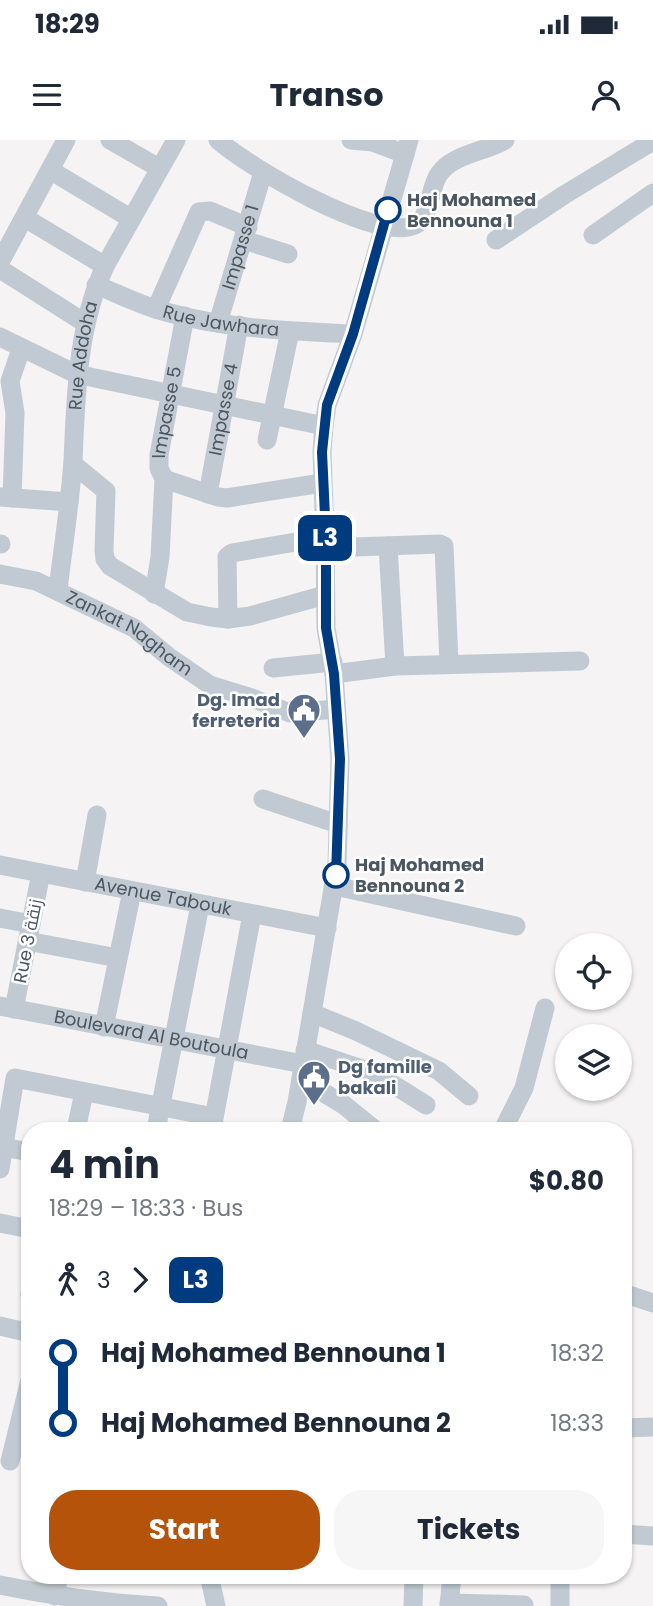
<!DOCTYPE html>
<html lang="en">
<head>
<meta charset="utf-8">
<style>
  body { margin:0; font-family:Poppins,Cairo,sans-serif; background:#f6f6f7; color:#1f2937; height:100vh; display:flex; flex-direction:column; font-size:26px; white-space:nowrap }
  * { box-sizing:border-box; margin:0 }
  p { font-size:23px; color:#747a83 }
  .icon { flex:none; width:38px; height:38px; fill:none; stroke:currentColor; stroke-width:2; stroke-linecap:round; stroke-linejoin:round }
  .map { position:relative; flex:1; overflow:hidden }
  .sheet { position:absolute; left:21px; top:982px; width:611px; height:462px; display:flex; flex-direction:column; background:#fff; border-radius:28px; box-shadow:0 2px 5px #0004 }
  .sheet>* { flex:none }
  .badge { padding:0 14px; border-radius:10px; font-size:24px; line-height:46px }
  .controls { position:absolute; left:555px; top:793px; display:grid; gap:14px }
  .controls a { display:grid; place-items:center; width:77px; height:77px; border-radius:50%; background:#fff; box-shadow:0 2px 5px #0004; font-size:35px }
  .map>.badge { position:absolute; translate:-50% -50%; box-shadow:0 0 0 4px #fff }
  .legs { display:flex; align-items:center; gap:10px; height:77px; padding:0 28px; font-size:23px }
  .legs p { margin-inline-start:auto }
  .overview { display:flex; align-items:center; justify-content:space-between; height:119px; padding:0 28px }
  h1 { font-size:38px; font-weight:700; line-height:52px }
  .button { display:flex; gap:14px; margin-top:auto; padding:14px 28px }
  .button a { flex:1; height:80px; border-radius:28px; background:#b45309; color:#fff; font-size:28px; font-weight:700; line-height:80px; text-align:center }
  .button a+a { background:#f6f6f7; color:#1f2937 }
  ul { padding:0 28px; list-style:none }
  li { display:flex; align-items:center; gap:24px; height:70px; font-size:26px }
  li i { display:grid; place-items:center; width:10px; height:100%; margin:0 9px; background:currentColor }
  li i::after { content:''; width:18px; height:18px; margin:-9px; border:5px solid; border-radius:50%; background:#fff }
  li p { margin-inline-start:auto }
  li:first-child i { background:linear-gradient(#0000 50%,currentColor 0) }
  li:last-child i { background:linear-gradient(currentColor 50%,#0000 0) }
  .status { display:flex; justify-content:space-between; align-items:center; height:49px; padding:0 35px; background:#fff; direction:ltr }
  .status svg { height:19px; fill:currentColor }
  header { display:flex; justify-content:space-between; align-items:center; height:91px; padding:0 28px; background:#fff; font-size:32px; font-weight:700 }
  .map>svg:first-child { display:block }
</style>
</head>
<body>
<div class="status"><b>18:29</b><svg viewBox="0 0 49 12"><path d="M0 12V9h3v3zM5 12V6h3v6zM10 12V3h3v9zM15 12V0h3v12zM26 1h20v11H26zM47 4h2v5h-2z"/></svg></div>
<header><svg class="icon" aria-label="menu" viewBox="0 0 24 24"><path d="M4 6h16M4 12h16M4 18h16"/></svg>Transo<svg class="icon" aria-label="person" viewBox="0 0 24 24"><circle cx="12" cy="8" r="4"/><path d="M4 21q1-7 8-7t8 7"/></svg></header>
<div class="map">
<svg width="653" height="1466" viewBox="0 0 653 1466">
  <rect width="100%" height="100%" fill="#f5f3f3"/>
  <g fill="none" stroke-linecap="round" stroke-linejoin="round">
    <g stroke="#c1cad2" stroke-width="19">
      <path d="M110,0L159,28"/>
      <path d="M218,0C248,27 377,103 415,85C431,77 429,48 439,34C453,14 485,12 505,0"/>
      <path d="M351,0L373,2L405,14"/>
      <path d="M50,30L130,78"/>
      <path d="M25,78L105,126"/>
      <path d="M593,95L653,53"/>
      <path d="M244,100L288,114"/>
      <path d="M496,100L564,55L653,1"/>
      <path d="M0,122L66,0"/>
      <path d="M0,129L85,183"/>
      <path id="s1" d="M96,145C119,154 142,166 166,172C226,189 291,191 353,194"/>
      <path d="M156,169L199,72L210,71L248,87"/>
      <path id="s2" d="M218,183L263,32"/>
      <path d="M0,197L76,234L324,286"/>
      <path d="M267,300L290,191"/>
      <path d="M73,324L106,351L104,411L105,419L110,426L187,472L211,477L228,479L250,476L325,455"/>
      <path d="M164,339L218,357L227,358L322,343"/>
      <path id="s3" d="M208,354L239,185"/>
      <path d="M0,357L69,362"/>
      <path d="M12,358L15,273L10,241L21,209"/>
      <path d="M0,404H1"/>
      <path d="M388,406L395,526"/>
      <path d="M325,408L440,404L444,406L449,523"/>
      <path id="s4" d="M0,434L36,441L134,488L169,517L210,545L252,558L290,573L336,569"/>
      <path id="s5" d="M58,450C63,407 70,364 73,321C76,254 77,188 105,126L176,0"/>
      <path id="s6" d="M154,454L160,417L164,339L159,328V315L185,176"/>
      <path d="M228,479L227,417L232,413L325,397"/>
      <path d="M273,528L333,522"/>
      <path d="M334,534L395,526L580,521"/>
      <path d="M263,659L338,684"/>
      <path id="s7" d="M0,725L327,788"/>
      <path d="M85,742L97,675"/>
      <path d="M335,746L516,786"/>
      <path d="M0,778L31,784"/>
      <path d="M27,801L118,818"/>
      <path id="s8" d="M0,866L303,924"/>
      <path d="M14,869L41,733"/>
      <path d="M312,873L356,891L439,931L469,956"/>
      <path d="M104,887L132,751"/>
      <path d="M305,910L362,929L394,945L426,965"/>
      <path d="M301,939L344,965L375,990"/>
      <path d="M212,989L252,774"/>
      <path d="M76,990L84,952"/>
      <path d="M156,990L200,765"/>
      <path d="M290,990L297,962L337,725L340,619L334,534L326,488L325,397L322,312L324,286L327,265L353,194L409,0"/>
      <path d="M503,990L524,948L545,868"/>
      <path d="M3,1007L30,1012"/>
      <path d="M0,1029L15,938L214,977"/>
      <path d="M0,1083L30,1089"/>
      <path d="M30,1153V1155"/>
      <path d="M623,1153L653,1163"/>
      <path d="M0,1186L30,1193"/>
      <path d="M623,1288L653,1287"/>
      <path d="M10,1321L30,1240"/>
      <path d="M623,1394L653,1396"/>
      <path d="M209,1435L216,1466"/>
      <path d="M0,1445C53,1456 104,1463 158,1466"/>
      <path d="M55,1456L59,1435"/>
      <path d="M449,1463L524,1465"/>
      <path d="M413,1466L414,1435"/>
      <path d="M449,1466L452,1435"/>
      <path d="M560,1466V1435"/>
    </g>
  </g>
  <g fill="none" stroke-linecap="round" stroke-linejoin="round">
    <defs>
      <path id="line-1" d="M336,735L340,619L334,534L326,488V397L322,312L327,265L353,194L388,70"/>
    </defs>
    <use href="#line-1" stroke="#fff" stroke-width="16"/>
    <use href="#line-1" stroke="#003b80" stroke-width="10"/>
  </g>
  <defs>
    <symbol id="civic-pin" viewBox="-11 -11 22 30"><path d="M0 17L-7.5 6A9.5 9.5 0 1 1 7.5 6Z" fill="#5c6f8a" stroke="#fff"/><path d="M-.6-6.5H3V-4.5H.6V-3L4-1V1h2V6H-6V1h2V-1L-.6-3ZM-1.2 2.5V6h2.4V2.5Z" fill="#fff"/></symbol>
  </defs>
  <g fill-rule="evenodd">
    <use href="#civic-pin" x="285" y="551" width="38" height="52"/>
    <use href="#civic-pin" x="295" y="918" width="38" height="52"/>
  </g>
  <g fill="#fff" stroke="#003b80" stroke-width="3.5">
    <circle cx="388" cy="70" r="12"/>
    <circle cx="336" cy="735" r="12"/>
  </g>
  <g text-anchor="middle" stroke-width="5" stroke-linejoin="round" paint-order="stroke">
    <g font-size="18" font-weight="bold" fill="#4a5661" stroke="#fff" text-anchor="start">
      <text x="407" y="66">Haj Mohamed<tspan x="407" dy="21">Bennouna 1</tspan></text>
      <text x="355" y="731">Haj Mohamed<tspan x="355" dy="21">Bennouna 2</tspan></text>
    </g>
    <g font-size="18" fill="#4a5661" stroke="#fff">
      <text dy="6" stroke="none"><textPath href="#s2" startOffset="79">Impasse 1</textPath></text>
      <text dy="6" stroke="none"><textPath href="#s1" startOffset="131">Rue Jawhara</textPath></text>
      <text dy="6" stroke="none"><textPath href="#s5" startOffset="236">Rue Addoha</textPath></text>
      <text dy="6" stroke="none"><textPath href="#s3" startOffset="86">Impasse 4</textPath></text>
      <text dy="6" stroke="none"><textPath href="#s6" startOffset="184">Impasse 5</textPath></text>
      <text dy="6" stroke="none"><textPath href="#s4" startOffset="144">Zankat Nagham</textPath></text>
      <text dy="6" stroke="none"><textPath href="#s7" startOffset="166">Avenue Tabouk</textPath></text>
      <text transform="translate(28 801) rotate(-79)" y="6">Rue 3 زنقة</text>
      <text dy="6" stroke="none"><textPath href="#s8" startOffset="154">Boulevard Al Boutoula</textPath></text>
    </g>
    <g font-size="18" font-weight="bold" fill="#4e5e75" stroke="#fff" text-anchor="end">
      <text x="280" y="566">Dg. Imad<tspan x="280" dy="21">ferreteria</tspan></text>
      <text x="338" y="933" text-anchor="start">Dg famille<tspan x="338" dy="21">bakali</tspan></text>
    </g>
  </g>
</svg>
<div class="controls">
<a><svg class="icon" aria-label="locate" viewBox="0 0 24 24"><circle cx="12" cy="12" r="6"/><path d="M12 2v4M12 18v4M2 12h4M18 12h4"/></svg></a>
<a><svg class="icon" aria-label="layers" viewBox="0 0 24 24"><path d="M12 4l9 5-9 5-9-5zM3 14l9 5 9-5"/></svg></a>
</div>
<b class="badge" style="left:325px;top:398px;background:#003b80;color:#fff">L3</b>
<section class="sheet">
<div class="overview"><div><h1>4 min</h1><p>18:29 – 18:33 · Bus</p></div><b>$0.80</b></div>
<div class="legs"><svg class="icon" aria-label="walk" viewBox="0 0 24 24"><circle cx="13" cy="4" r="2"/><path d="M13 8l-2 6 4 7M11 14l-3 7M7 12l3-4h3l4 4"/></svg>3<svg class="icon" aria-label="forward" viewBox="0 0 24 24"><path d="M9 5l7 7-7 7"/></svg><b class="badge" style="background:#003b80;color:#fff">L3</b></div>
<ul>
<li><i style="color:#003b80"></i><b>Haj Mohamed Bennouna 1</b><p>18:32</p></li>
<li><i style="color:#003b80"></i><b>Haj Mohamed Bennouna 2</b><p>18:33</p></li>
</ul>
<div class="button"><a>Start</a><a>Tickets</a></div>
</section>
</div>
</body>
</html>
